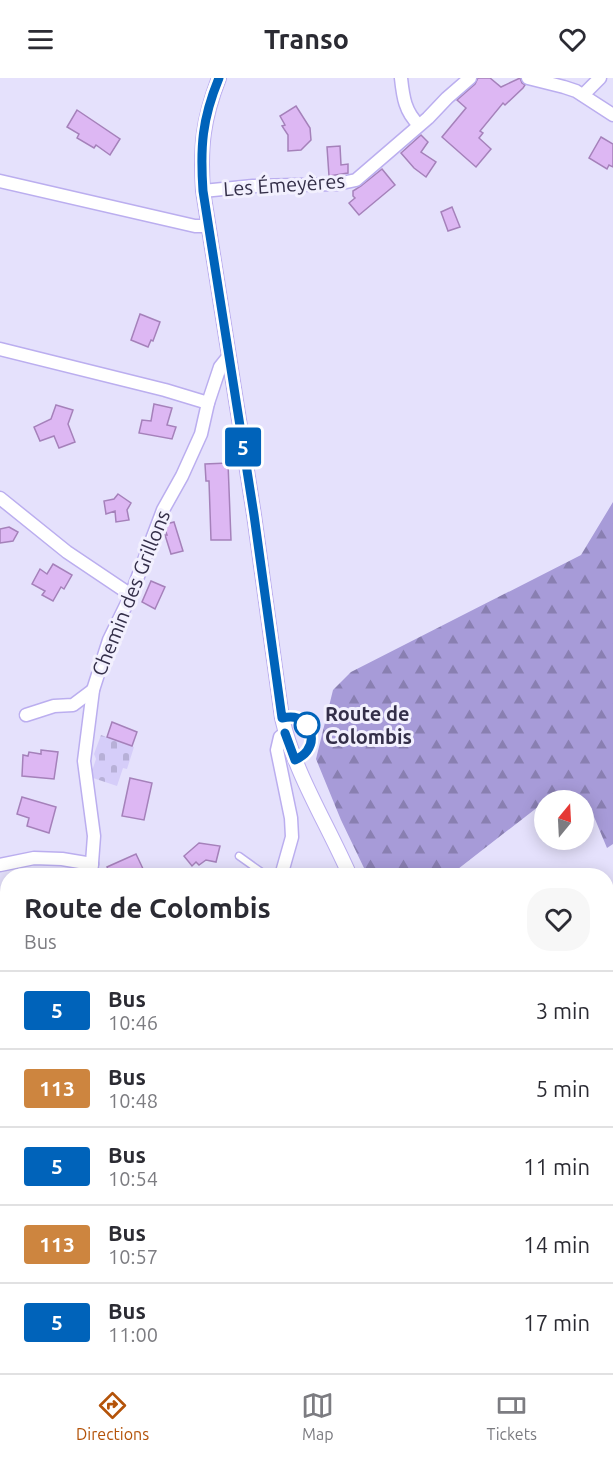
<!DOCTYPE html>
<html lang="en">
<head>
<meta charset="utf-8">
<style>
  body { margin:0; font-family:Ubuntu,sans-serif; background:#f7f7f7; color:#2b2b33; height:100vh; display:flex; flex-direction:column; font-size:22px; white-space:nowrap }
  * { box-sizing:border-box; margin:0 }
  p { font-size:20px; color:#7c7c81 }
  .icon { flex:none; width:33px; height:33px; fill:none; stroke:currentColor; stroke-width:2; stroke-linecap:round; stroke-linejoin:round }
  .map { position:relative; flex:1; overflow:hidden }
  .sheet { position:absolute; left:0px; top:790px; width:614px; height:506px; display:flex; flex-direction:column; background:#fff; border-radius:24px 24px 0 0; box-shadow:0 3px 15px #0003 }
  .sheet>* { flex:none }
  .badge { padding:0 12px; border-radius:4px; font-size:21px; line-height:39px }
  .needle { width:39px; rotate:18deg }
  .controls { position:absolute; left:534px; top:712px; display:grid; gap:12px }
  .controls a { display:grid; place-items:center; width:60px; height:60px; border-radius:50%; background:#fff; box-shadow:0 3px 15px #0003; font-size:30px }
  .map>.badge { position:absolute; translate:-50% -50%; box-shadow:0 0 0 3px #fff }
  .round { display:grid; place-items:center; flex:none; width:63px; height:63px; border-radius:24px; background:#f7f7f7 }
  .head { display:flex; align-items:center; justify-content:space-between; height:102px; padding:0 24px }
  h1 { font-size:28px; font-weight:700; line-height:45px }
  ul { padding:0; list-style:none }
  li { display:flex; align-items:center; gap:18px; height:78px; padding:0 24px; border-top:2px solid #e1e1e2 }
  li div { flex:1 }
  li b { display:block; font-size:22px }
  li em { font-style:normal }
  li .badge { min-width:66px; font-weight:700; text-align:center }
  header { display:flex; justify-content:space-between; align-items:center; height:78px; padding:0 24px; background:#fff; font-size:27px; font-weight:700 }
  .tabs { display:flex; justify-content:space-around; align-items:center; height:84px; border-top:2px solid #e1e1e2; background:#fff; font-size:16px; color:#7c7c81 }
  .tabs a { display:grid; justify-items:center; gap:3px }
  .tabs .current { color:#b45309 }
  .map>svg:first-child { display:block }
</style>
</head>
<body>
<header><svg class="icon" aria-label="menu" viewBox="0 0 24 24"><path d="M4 6h16M4 12h16M4 18h16"/></svg>Transo<svg class="icon" aria-label="heart" viewBox="0 0 24 24"><path d="M12 20l-8-8c-3-5 5-10 8-4 3-6 11-1 8 4z"/></svg></header>
<div class="map">
<svg width="613" height="1295" viewBox="0 0 613 1295">
  <defs>
    <pattern id="forest-firs" width="22" height="20" patternUnits="userSpaceOnUse" patternTransform="scale(1.5)"><rect width="22" height="20" fill="#a79bd8"/><path d="M5 1l3.5 6h-7zM16 11l3.5 6h-7z" fill="#897fb1"/></pattern>
    <pattern id="cemetery-stones" width="16" height="16" patternUnits="userSpaceOnUse" patternTransform="scale(1.5)"><rect width="16" height="16" fill="#d5cdf9"/><path d="M2 7V4a2 2 0 0 1 4 0v3zM10 15v-3a2 2 0 0 1 4 0v3z" fill="#b7b0d7"/></pattern>
  </defs>
  <rect width="100%" height="100%" fill="#e5e1fc"/>
  <path fill="url(#forest-firs)" d="M613,424V766L607,770L587,722L552,718L449,798H377L364,790L341,742L316,681L333,612L351,594L581,477Z"/>
  <path fill="url(#cemetery-stones)" d="M101,657L134,669L127,691L123,690L117,708L90,699L96,681L94,676Z"/>
  <g fill="#ddb7f3" stroke="#a581ba" stroke-width="1.5">
    <path d="M478,0H490L501,9L520,0L522,5L525,7L523,10L505,27L503,25L480,53L483,55L479,60L491,71L476,89L442,59L466,30L457,22L475,6Z"/>
    <path d="M296,28L310,50L311,62L301,72L288,73V57L282,48L285,47L280,38Z"/>
    <path d="M77,32L120,61L110,77L96,67L94,70L77,60L79,56L67,49Z"/>
    <path d="M421,57L428,64L421,74L436,84L426,99L414,90L401,75Z"/>
    <path d="M601,59L613,66V89L609,87L607,91L589,80Z"/>
    <path d="M340,68L341,87L348,86V95L329,98L327,69Z"/>
    <path d="M382,91L395,107L359,137L349,125L355,120L353,118V113L361,108Z"/>
    <path d="M452,129L460,149L448,153L441,134Z"/>
    <path d="M140,236L160,244L153,263L151,262L148,269L131,262Z"/>
    <path d="M154,326L172,330L167,347L176,349L172,361L139,355L142,342L151,343Z"/>
    <path d="M56,327L73,332L68,346L75,364L59,370L54,358L40,363L34,349L51,341Z"/>
    <path d="M228,385L231,462H211L209,403H206L205,386Z"/>
    <path d="M118,416L131,425L127,432L129,442L116,444L115,433L106,436L104,423L114,421Z"/>
    <path d="M174,444L183,473L171,476L165,457H167L165,451L166,446Z"/>
    <path d="M9,449L18,454L13,463L0,465V451Z"/>
    <path d="M53,486L72,497L64,511L61,509L53,523L42,517L45,513L32,506L40,491L47,496Z"/>
    <path d="M151,503L165,509L155,531L142,524Z"/>
    <path d="M112,644L137,654L132,668L107,659Z"/>
    <path d="M41,672L58,674L54,701L22,698L23,677L28,678L29,674L41,676Z"/>
    <path d="M130,700L152,705L144,742L122,738Z"/>
    <path d="M22,719L56,729L49,755L27,748L29,740L17,736Z"/>
    <path d="M199,765L220,768L216,784L206,782L199,787L196,784L192,788L184,778Z"/>
    <path d="M136,776L145,795L138,798H111L107,789Z"/>
  </g>
  <g fill="none" stroke-linecap="round" stroke-linejoin="round">
    <defs>
      <g id="service">
        <path d="M282,640C284,639 290,639 292,639C308,640 317,660 307,673C304,676 299,679 296,682"/>
        <path d="M239,778L267,798"/>
      </g>
      <g id="minor">
        <path d="M401,0C403,19 405,34 419,47"/>
        <path d="M528,0L564,9L576,13L613,37"/>
        <path d="M583,17L600,0"/>
        <path d="M0,103L195,148H208"/>
        <path d="M203,113L253,108L337,106L356,102L428,40L447,20L470,0"/>
        <path d="M0,271L165,312L208,325"/>
        <path d="M0,420L67,474L131,517"/>
        <path d="M26,637L54,628L73,627L93,612"/>
        <path d="M0,787L34,780L62,781L92,786"/>
        <path d="M91,798L94,758L84,683L93,612L109,562L131,517L163,432L182,398L201,356L208,325L220,289L228,279"/>
        <path d="M281,798L292,759L291,740L277,672L280,659L285,655"/>
        <path d="M606,990L613,988"/>
        <path d="M0,994L8,995"/>
        <path d="M3,1295L1,1288L8,1257"/>
      </g>
      <g id="tertiary">
        <path d="M219,0C203,41 200,69 203,113L254,437L282,640C295,696 327,745 350,798"/>
        <path d="M551,1288L582,1295"/>
      </g>
    </defs>
    <use href="#service" stroke="#bbaeef" stroke-width="9"/>
    <use href="#minor" stroke="#bbaeef" stroke-width="15"/>
    <use href="#tertiary" stroke="#bbaeef" stroke-width="16"/>
    <path stroke="#a39fb9" stroke-width="3" stroke-dasharray="4.5 3" stroke-linecap="butt" d="M326,1295L327,1288"/>
    <use href="#service" stroke="#fff" stroke-width="6"/>
    <use href="#minor" stroke="#fff" stroke-width="12"/>
    <use href="#tertiary" stroke="#fff" stroke-width="14"/>
  </g>
  <g fill="none" stroke-linecap="round" stroke-linejoin="round">
    <defs>
      <path id="line" d="M219,0C202,41 200,69 203,113L254,437L282,640C287,639 292,638 297,640C310,645 316,661 307,673C304,677 299,680 295,682L285,655"/>
    </defs>
    <use href="#line" stroke="#fff" stroke-width="14"/>
    <use href="#line" stroke="#0063ba" stroke-width="9"/>
  </g>
  <circle fill="#fff" stroke="#0063ba" stroke-width="3" cx="307" cy="647" r="12"/>
  <g text-anchor="middle" stroke-width="6" stroke-linejoin="round" paint-order="stroke">
    <g font-size="20" fill="#342f49" stroke="#f2f0fe">
      <text transform="translate(284 107) rotate(-4)" y="7">Les Émeyères</text>
      <text transform="translate(131 515) rotate(-68)" y="7">Chemin des Grillons</text>
    </g>
    <g font-size="20" font-weight="bold" fill="#342f49" stroke="#f2f0fe" text-anchor="start">
      <text x="325" y="643">Route de<tspan x="325" dy="23">Colombis</tspan></text>
    </g>
  </g>
</svg>
<div class="controls">
<a><svg class="needle" viewBox="-14 -14 28 28"><path d="M0-13l5 13h-10z" fill="#e53935"/><path d="M0 13l5-13h-10z" fill="#7c7c81"/></svg></a>
</div>
<b class="badge" style="left:243px;top:369px;background:#0063ba;color:#fff">5</b>
<section class="sheet">
<div class="head"><div><h1>Route de Colombis</h1><p>Bus</p></div><a class="round"><svg class="icon" aria-label="heart" viewBox="0 0 24 24"><path d="M12 20l-8-8c-3-5 5-10 8-4 3-6 11-1 8 4z"/></svg></a></div>
<ul>
<li><span class="badge" style="background:#0063ba;color:#fff">5</span><div><b>Bus</b><p>10:46</p></div><em>3 min</em></li>
<li><span class="badge" style="background:#cd853f;color:#fff">113</span><div><b>Bus</b><p>10:48</p></div><em>5 min</em></li>
<li><span class="badge" style="background:#0063ba;color:#fff">5</span><div><b>Bus</b><p>10:54</p></div><em>11 min</em></li>
<li><span class="badge" style="background:#cd853f;color:#fff">113</span><div><b>Bus</b><p>10:57</p></div><em>14 min</em></li>
<li><span class="badge" style="background:#0063ba;color:#fff">5</span><div><b>Bus</b><p>11:00</p></div><em>17 min</em></li>
</ul>
</section>
</div>
<nav class="tabs">
<a class="current"><svg class="icon" aria-label="directions" viewBox="0 0 24 24"><path d="M12 3l9 9-9 9-9-9zM9 14v-3h6M13 9l2 2-2 2"/></svg>Directions</a>
<a><svg class="icon" aria-label="map" viewBox="0 0 24 24"><path d="M3 6l6-2 6 2 6-2v14l-6 2-6-2-6 2zM9 4v14M15 6v14"/></svg>Map</a>
<a><svg class="icon" aria-label="tickets" viewBox="0 0 24 24"><path d="M3 7h18v10H3zM15 7v10"/></svg>Tickets</a>
</nav>
</body>
</html>
